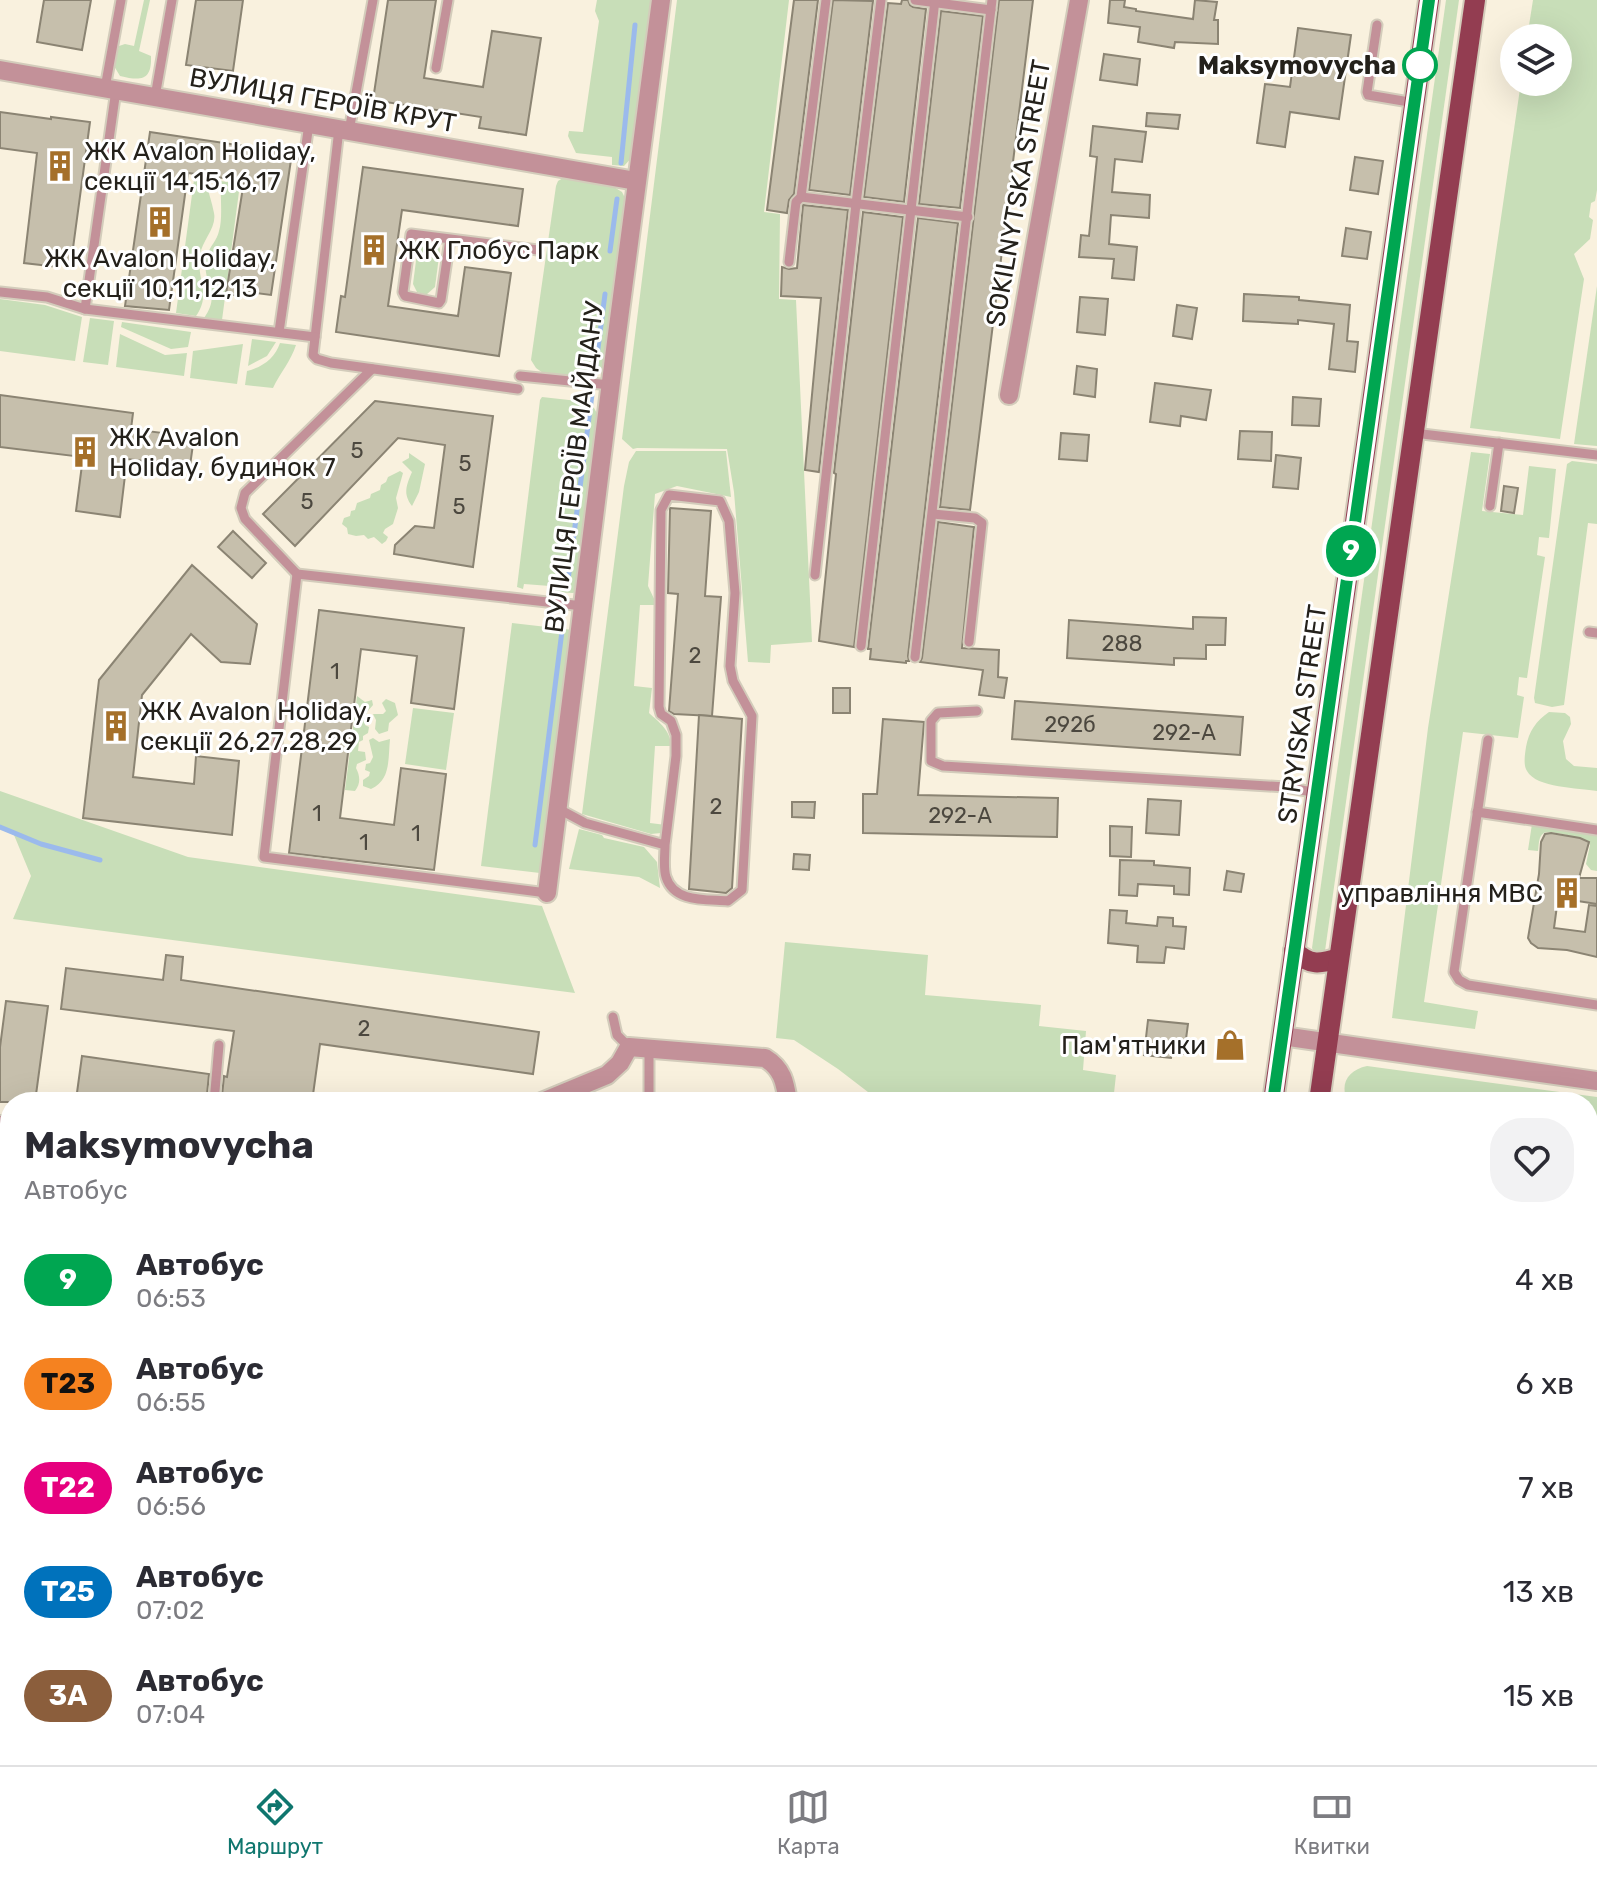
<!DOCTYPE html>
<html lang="uk">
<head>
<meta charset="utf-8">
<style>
  body { margin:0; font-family:Rubik,sans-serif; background:#f2f2f3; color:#2b2b33; height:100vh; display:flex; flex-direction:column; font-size:30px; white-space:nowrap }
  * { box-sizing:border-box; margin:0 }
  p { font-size:26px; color:#7c7c81 }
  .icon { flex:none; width:44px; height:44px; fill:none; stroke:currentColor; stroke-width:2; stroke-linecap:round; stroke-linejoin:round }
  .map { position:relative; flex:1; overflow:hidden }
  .drawer { position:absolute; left:0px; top:1092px; width:1598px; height:674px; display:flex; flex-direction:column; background:#fff; border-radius:32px 32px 0 0; box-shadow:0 8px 32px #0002 }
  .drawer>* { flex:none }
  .badge { padding:0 16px; border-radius:26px; font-size:28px; line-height:52px }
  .controls { position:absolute; left:1500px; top:24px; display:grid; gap:16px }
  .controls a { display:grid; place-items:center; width:72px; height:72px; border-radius:50%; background:#fff; box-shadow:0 8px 32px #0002; font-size:40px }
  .map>.badge { position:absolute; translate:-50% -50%; box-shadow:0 0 0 4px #fff }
  .round { display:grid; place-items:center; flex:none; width:84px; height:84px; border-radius:32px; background:#f2f2f3 }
  .summary { display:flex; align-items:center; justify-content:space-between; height:136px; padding:0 24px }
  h1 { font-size:38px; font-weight:700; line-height:60px }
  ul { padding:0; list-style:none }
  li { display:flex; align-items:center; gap:24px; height:104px; padding:0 24px }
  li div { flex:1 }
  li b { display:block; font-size:30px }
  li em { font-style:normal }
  li .badge { min-width:88px; font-weight:700; text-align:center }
  .tabs { display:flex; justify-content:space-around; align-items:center; height:112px; border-top:2px solid #e1e1e2; background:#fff; font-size:22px; color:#7c7c81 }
  .tabs a { display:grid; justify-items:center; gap:4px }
  .tabs .on { color:#0f766e }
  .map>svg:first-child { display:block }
</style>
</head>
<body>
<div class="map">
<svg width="1597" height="1765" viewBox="0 0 1597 1765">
  <rect width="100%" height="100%" fill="#f9f1de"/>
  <g fill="#c8deb8">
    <path d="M144,0H150L139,51L151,56C152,81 141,81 120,76L114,66L119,46L125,44L134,46Z"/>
    <path d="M597,0H653L634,155L624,166L612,165V157L576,153L568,136L569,131L583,132L599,21L595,11Z"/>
    <path d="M677,0H789L764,212L780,214L779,299L796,300L812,642L771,645L770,663L748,662L734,492L727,449L637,448L633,449L622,439Z"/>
    <path d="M1446,0H1459L1325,951L1324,953L1314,952L1312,948Z"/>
    <path d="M1533,0H1597V190L1595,201L1591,203L1589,217L1593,220L1590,239L1574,254L1584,279L1560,439L1470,428L1521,82H1558V38H1527Z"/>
    <path d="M563,178L614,187L622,192L626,200L604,366L599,373L588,377L543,373L536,368L531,360L556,186L558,181Z"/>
    <path d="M194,180L206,181C208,192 212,202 214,213C217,228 202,240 200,255C196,280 212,293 196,316L176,313Z"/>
    <path d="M221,181L240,184L222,320L204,318C222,293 202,284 206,259C208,248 217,241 219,231C223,219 220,195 221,181Z"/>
    <path d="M425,239C433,240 437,241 440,249L435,287L426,295L417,292L413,284L418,245Z"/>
    <path d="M1597,286V446L1574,444Z"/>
    <path d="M0,299L45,305L82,317L75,361L0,351Z"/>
    <path d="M90,318L114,321L108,365L83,362Z"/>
    <path d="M122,322L191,332L188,347L171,349L121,327Z"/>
    <path d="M120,334L165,355L187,353L184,376L116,367Z"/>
    <path d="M252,339L276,342L267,356L248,366Z"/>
    <path d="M280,343L296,345C291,361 280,373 273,388L245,385L247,371C263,367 275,358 280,343Z"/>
    <path d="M243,344L237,384L190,378L193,351Z"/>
    <path d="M542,397L587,402L594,408L600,419L576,592L573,593L551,592L550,586L524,584L523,589L517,587L540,400Z"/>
    <path d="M636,451H726L731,497L677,486L655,494L648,586L657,605H640L634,686L652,688L649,713C659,722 671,731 671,746H655L650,823L666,825L665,829L661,833L651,834L582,814L624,486L629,462Z"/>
    <path d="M1471,452L1490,454L1482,511L1523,515L1529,466L1556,469L1549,538L1539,537L1537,555L1545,557L1527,678L1519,677L1517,695L1524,697L1518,738L1463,732L1424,1002L1478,1011L1475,1029L1392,1018L1428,728Z"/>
    <path d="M409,453L425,464L419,492L412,506C403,494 406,486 412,472L402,462L409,458Z"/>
    <path d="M1572,461L1597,464V524L1588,523L1564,705L1552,707L1535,703L1534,698L1567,464Z"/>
    <path d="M400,471L403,473L396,498L398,508L393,524L385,529L383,533L388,537L386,541L382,544L374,537L368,539L364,535L356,536L348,534L347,528L342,524L344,518L350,516L351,511L355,510L357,503L370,498L371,494L380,490L381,485L386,482L388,477Z"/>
    <path d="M512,623L573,630L540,873L481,866Z"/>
    <path d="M357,696L365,702L372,700L373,705L367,712L365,725L369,727L368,733L363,736V740L359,742L358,751L365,752L366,760L357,764L356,768C360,776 361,783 355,791L345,790Z"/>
    <path d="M386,699L395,703L398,715L389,723L388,731L379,734L375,729L376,720L373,714H383L386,711L382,703Z"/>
    <path d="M413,708L454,713L446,770L405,764Z"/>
    <path d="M1549,712L1565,713L1570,717L1571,724L1563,741L1566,759L1574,766L1597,768V791C1579,788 1536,788 1527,771C1523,765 1525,754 1526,747C1529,731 1536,721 1549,712Z"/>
    <path d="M373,738L379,742L390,739C388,759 391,780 371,789L363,786V780L369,776L370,772L365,770L366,764L370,763L373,757L369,740Z"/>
    <path d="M0,791L188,857L542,906L575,993L13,919L31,876L14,835L0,829Z"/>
    <path d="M1532,824L1597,833V871L1591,870L1586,864L1590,845L1588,841C1582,838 1549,830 1544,833C1538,836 1539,846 1538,851L1528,850Z"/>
    <path d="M579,829L602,835L604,838L644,847L657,862L660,888L639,877L569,869Z"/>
    <path d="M785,942L928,955L925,995L1041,1005L1039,1026L1086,1031L1083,1070L1116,1075L1113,1102H881L838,1069L794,1040L776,1038Z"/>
    <path d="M1367,1066L1597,1097V1144L1588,1142V1102H1348C1339,1084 1348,1070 1367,1066Z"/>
    <path d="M0,1144H10V1417L0,1418Z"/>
    <path d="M1597,1582V1762L1588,1750V1585Z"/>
    <path d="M1257,1756H1398L1397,1765H1256Z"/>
  </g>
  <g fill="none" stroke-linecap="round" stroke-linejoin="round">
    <g stroke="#9bbaec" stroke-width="5">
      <path d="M621,163L635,25"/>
      <path d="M610,251L617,199"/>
      <path d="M567,588L605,294"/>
      <path d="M0,827L41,844L100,860"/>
      <path d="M535,845L562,631"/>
    </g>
  </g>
  <g fill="#c6bfac" stroke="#8b8473" stroke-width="2">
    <path d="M44,0H91L82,50L37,42Z"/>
    <path d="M196,0H243L233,71L186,65Z"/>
    <path d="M388,0H436L424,78L483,87L492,31L541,38L526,135L479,128L481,117L373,100Z"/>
    <path d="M794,0H818L794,194L789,200L787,213L767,210Z"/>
    <path d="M833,0L873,1L850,195L809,190Z"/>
    <path d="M902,0H908L910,5L913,7L926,9L904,202L864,197L888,3L901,4Z"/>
    <path d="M999,0H1033L970,510L940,507Z"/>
    <path d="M1110,0H1125L1124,7L1136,9V11L1193,19L1195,0L1217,2L1214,20H1218V44L1175,42L1174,48L1138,42L1140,27L1108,23Z"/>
    <path d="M941,11L983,16L960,208L919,204Z"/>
    <path d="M1298,28L1351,35L1339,119L1290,112L1285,147L1257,143L1265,84L1290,87Z"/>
    <path d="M1104,54L1140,59L1137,85L1100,80Z"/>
    <path d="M0,112L51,119V117L90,122L71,263L59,261L58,267L24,263L37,153L0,148Z"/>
    <path d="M1147,113L1180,115L1178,129L1146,126Z"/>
    <path d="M1093,126L1146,132L1142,162L1115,159L1112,192L1150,195L1149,218L1111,215L1109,244L1137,247L1134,280L1112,278L1114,259L1079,257L1081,235L1089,236L1097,157L1090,156Z"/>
    <path d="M150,132L292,153L271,295L248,292V297L226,294L244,181L188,173L169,310L125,306Z"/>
    <path d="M1355,157L1383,161L1378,194L1350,190Z"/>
    <path d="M363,167L523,189L518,226L402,210L388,306L458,316L465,267L511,273L499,356L336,332L341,296L345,297Z"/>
    <path d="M803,205L848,210L819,472L805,470L821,298L781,296L782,267L789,269L797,268Z"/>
    <path d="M863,212L903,217L854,647L819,641L836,474L834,473Z"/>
    <path d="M918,218L958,223L908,656L909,661H906V663L870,659L871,649H868Z"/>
    <path d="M1346,228L1371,232L1367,259L1342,256Z"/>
    <path d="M1244,294L1299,297V300L1350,305L1347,341L1358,342L1355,372L1329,369L1334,324L1298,320V324L1243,321Z"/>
    <path d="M1080,297L1108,299L1105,335L1077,332Z"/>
    <path d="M1177,305L1197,308L1192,339L1173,336Z"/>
    <path d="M1077,366L1097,369L1095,397L1074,394Z"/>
    <path d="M1155,383L1211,390L1206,420L1181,416L1180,426L1150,422Z"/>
    <path d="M0,395L133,413L131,429L194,437L190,466L127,459L120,517L76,511L83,457L0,447Z"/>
    <path d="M1293,397L1321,399L1319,426L1292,425Z"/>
    <path d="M375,401L493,416L473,567L394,554L395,545L415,526L434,528L445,445L398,438L295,546L263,514Z"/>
    <path d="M1240,431L1272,432L1271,461L1238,459Z"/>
    <path d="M1061,433L1089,435L1087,461L1059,459Z"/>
    <path d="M1276,455L1301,458L1298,489L1273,487Z"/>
    <path d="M1504,486L1518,488L1514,513L1501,511Z"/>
    <path d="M670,508L711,511L705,596L721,597L712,716L674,714L669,711L678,594L668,593Z"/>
    <path d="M938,522L974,527L962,648L999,650L998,677L1007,678L1004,698L979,695L983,670L920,662L922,658Z"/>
    <path d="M233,531L266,563L252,578L218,547Z"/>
    <path d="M192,565L257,624L250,664L221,662L191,634L142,695L133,777L194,784L196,756L239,761L232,835L83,818L99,680Z"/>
    <path d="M319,610L464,628L454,709L411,703L417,656L361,649L346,769L340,818L394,825L401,768L446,774L434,870L289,853Z"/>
    <path d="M1193,617L1226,618L1225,645H1206V659L1174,658V665L1067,658L1069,620L1193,629Z"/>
    <rect x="833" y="688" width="17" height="25"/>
    <path d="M1015,701L1243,717L1240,755L1012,739Z"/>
    <path d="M699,715L742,719L732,888L726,893L689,889Z"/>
    <path d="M883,719L924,722L918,795L1058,798L1057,837L863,833V794H877Z"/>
    <path d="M1148,799L1181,801L1179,835L1146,833Z"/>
    <path d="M792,802H815L814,818L792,817Z"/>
    <path d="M1110,826L1132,827L1131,857L1110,856Z"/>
    <path d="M1551,833L1580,838L1589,842L1579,878H1597V904L1558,898L1554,928L1585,932L1589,905L1597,906V957L1567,950L1538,948L1531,943L1528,938L1539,874L1541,842L1545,834Z"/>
    <path d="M794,854L810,855L809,870L793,869Z"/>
    <path d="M1120,860L1154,861V865L1190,868L1189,895L1174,894V886L1138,884L1137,896L1119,895Z"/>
    <path d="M1227,871L1244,874L1241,892L1224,890Z"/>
    <path d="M1110,910L1127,911L1126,923L1157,926L1158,917L1173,918V926L1186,927L1184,949L1166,947L1164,963L1137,962L1138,946L1108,943Z"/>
    <path d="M166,955L183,957L181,980L539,1032L533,1074L320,1044L312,1102H267L222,1096L224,1076L227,1077L234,1031L61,1009L66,968L163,980Z"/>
    <path d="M6,1001L48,1006L35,1102H0V1047Z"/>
    <path d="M1148,1020L1188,1024L1184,1054L1172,1053L1171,1058L1144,1055Z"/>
    <path d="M82,1056L209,1074L207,1094H202L201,1102H90L76,1100Z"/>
  </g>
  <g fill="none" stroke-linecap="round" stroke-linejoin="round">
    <defs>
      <g id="lane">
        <path d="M915,0L991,10"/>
        <path d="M1377,25L1367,92L1368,95L1415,103"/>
        <path d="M436,68L448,0"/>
        <path d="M105,88L121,0"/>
        <path d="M155,97L172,0"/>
        <path d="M339,129L313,355L317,359L331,363L518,389"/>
        <path d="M349,131L373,0"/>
        <path d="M801,197L968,217"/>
        <path d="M450,239L441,300L439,303L405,296L403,292L411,234L538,250"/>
        <path d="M789,262L796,202L801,197L826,0"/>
        <path d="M0,292L47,297L85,309L315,337"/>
        <path d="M85,309L116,90"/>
        <path d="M279,332L309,124"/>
        <path d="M520,376L610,385"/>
        <path d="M1414,433L1597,455"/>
        <path d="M1490,506L1499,443"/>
        <path d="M933,514L975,518L982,523L969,642"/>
        <path d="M297,574L245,519L241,508L245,493L372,369"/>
        <path d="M815,575L856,204L881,0"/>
        <path d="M1589,632L1597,633"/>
        <path d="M861,646L935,0"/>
        <path d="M915,657L992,0"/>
        <path d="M977,711L938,713L931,721V761L943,766L1286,787L1317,793"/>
        <path d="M1488,740L1454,972L1459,980L1468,985L1597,1005"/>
        <path d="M557,808L585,823L665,845C665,854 663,868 666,877C674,903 707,899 728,901L742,890L752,716L733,681L730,666L735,593L729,521L720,501L669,495L661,510L659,707L661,714L671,721L676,735V756L665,845"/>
        <path d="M1477,812L1597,830"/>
        <path d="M547,893L264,857L297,574L583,606"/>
        <path d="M613,1017L617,1035L629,1047"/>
        <path d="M649,1048V1102"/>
        <path d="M214,1102L219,1045"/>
        <path d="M1597,1227L1592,1283L1597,1293"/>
        <path d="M1588,1548L1597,1543"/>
        <path d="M1429,1765V1756"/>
      </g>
      <g id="street">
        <path d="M0,70L636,181"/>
        <path d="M1009,395L1079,0"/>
        <path d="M547,893L616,342L661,0"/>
        <path d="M1282,1036L1597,1081"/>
        <path d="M542,1102L607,1075L620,1063L629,1047L765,1058C783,1069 785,1083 788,1102"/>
        <path d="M0,1125L10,1131"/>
        <path d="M1588,1158L1597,1159"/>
        <path d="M0,1547L10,1546"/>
        <path d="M836,1765L837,1756"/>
      </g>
      <g id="primary">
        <path d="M1294,951C1310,966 1320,964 1339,958"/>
        <path d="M1273,1102L1429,0"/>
        <path d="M1319,1102L1475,0"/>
        <path d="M1183,1765L1184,1756"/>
        <path d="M1229,1765L1230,1756"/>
      </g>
    </defs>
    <use href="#lane" stroke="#d3ccbb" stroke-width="13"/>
    <use href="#street" stroke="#d3ccbb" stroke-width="22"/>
    <use href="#primary" stroke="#d3ccbb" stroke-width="24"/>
    <use href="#lane" stroke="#c39199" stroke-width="9"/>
    <use href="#street" stroke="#c39199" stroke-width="18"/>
    <use href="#primary" stroke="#933d51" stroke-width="20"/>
  </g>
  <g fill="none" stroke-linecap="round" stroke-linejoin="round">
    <defs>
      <path id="line" d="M1273,1102L1429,0"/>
    </defs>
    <use href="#line" stroke="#fff" stroke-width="18"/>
    <use href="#line" stroke="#00a651" stroke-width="12"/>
  </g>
  <defs>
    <symbol id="building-bare" viewBox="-9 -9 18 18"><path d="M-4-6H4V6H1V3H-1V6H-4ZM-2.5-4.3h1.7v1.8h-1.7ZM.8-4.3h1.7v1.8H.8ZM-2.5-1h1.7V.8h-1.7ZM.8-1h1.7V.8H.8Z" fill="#a5702a" stroke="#fff" stroke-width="2.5" paint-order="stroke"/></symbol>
    <symbol id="shop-bare" viewBox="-9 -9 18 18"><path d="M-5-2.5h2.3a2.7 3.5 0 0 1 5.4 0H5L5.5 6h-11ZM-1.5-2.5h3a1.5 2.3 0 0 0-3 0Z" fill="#a5702a" stroke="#fff" stroke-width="2.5" paint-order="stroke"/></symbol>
  </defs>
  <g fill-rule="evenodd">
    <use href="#building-bare" x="38" y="144" width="44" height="44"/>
    <use href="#building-bare" x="138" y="200" width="44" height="44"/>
    <use href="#building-bare" x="352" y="228" width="44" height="44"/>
    <use href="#building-bare" x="63" y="430" width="44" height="44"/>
    <use href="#building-bare" x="94" y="704" width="44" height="44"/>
    <use href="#building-bare" x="1545" y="871" width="44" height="44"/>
    <use href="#shop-bare" x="1208" y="1023" width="44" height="44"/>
  </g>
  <circle fill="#fff" stroke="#00a651" stroke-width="4" cx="1420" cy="65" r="16"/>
  <g text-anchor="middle" stroke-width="6" stroke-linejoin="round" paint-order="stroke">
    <g font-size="22" fill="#4c483f">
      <text x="357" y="458">5</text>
      <text x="465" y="471">5</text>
      <text x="307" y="509">5</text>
      <text x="459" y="514">5</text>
      <text x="1122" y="651">288</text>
      <text x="695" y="663">2</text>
      <text x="335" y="679">1</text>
      <text x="1070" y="732">292б</text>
      <text x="1184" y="740">292-А</text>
      <text x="716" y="814">2</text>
      <text x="317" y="821">1</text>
      <text x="960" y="823">292-А</text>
      <text x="416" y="841">1</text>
      <text x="364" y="850">1</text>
      <text x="364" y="1036">2</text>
    </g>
    <g font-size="26" font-weight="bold" fill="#24211b" stroke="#fff" text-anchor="end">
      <text x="1396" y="74">Maksymovycha</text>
    </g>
    <g font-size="26" fill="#24211b" stroke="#fff">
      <text transform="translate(323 100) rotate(10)" y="9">ВУЛИЦЯ ГЕРОЇВ КРУТ</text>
      <text transform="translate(1018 193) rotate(-80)" y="9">SOKILNYTSKA STREET</text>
      <text transform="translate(574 467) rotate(-83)" y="9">ВУЛИЦЯ ГЕРОЇВ МАЙДАНУ</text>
      <text transform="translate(1302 714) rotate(-82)" y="9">STRYISKA STREET</text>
    </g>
    <g font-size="26" fill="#24211b" stroke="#fff" text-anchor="start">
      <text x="84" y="160">ЖК Avalon Holiday,<tspan x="84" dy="30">секції 14,15,16,17</tspan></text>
      <text x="398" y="259">ЖК Глобус Парк</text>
      <text x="160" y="267" text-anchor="middle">ЖК Avalon Holiday,<tspan x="160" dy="30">секції 10,11,12,13</tspan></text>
      <text x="109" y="446">ЖК Avalon<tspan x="109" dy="30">Holiday, будинок 7</tspan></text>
      <text x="140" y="720">ЖК Avalon Holiday,<tspan x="140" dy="30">секції 26,27,28,29</tspan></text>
      <text x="1543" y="902" text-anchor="end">управління МВС</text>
      <text x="1206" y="1054" text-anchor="end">Пам'ятники</text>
    </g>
  </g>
</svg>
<div class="controls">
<a><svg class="icon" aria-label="layers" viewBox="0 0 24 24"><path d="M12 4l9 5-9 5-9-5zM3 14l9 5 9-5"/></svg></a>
</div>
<b class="badge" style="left:1351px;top:551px;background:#00a651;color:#fff">9</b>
<section class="drawer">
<div class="summary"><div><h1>Maksymovycha</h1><p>Автобус</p></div><a class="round"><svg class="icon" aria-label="heart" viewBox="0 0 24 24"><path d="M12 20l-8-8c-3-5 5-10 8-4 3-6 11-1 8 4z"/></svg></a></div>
<ul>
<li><span class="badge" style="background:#00a651;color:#fff">9</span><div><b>Автобус</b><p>06:53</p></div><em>4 хв</em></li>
<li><span class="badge" style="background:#f58220;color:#111">Т23</span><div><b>Автобус</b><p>06:55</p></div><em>6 хв</em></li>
<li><span class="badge" style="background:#e6007e;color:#fff">Т22</span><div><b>Автобус</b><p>06:56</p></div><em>7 хв</em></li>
<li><span class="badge" style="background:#0072bc;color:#fff">Т25</span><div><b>Автобус</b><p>07:02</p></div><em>13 хв</em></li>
<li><span class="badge" style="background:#8b5e3c;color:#fff">3А</span><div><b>Автобус</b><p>07:04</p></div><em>15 хв</em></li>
</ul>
</section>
</div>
<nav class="tabs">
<a class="on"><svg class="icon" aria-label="directions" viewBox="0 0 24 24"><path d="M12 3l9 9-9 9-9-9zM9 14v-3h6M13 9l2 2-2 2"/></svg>Маршрут</a>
<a><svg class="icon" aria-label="map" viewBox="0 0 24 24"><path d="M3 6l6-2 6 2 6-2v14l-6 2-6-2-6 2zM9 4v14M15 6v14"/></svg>Карта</a>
<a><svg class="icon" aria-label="tickets" viewBox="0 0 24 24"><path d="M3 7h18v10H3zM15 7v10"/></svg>Квитки</a>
</nav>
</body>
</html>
